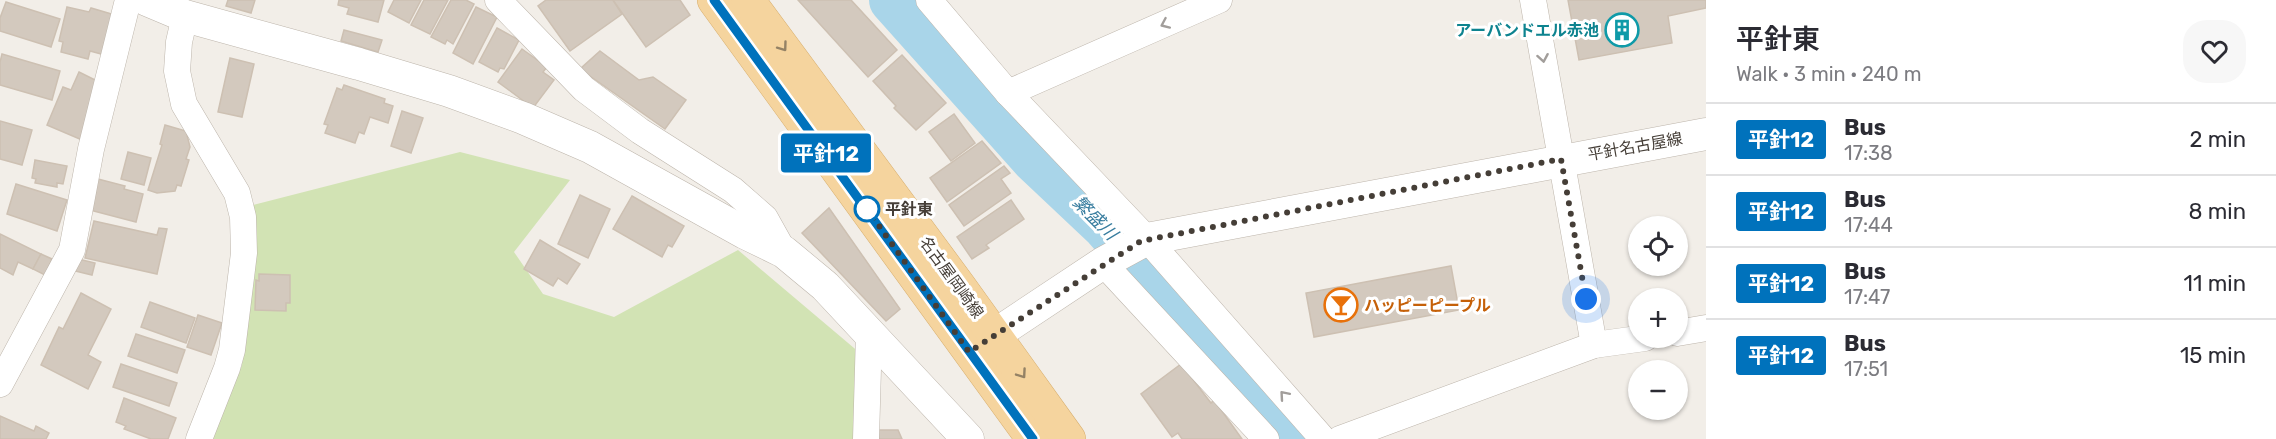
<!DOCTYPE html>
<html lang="en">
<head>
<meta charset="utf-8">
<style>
  body { margin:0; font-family:Rubik,"Noto Sans JP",sans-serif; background:#f7f7f7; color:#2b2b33; height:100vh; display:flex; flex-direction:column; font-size:22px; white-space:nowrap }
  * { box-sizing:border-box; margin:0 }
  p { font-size:20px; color:#7c7c81 }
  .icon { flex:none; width:33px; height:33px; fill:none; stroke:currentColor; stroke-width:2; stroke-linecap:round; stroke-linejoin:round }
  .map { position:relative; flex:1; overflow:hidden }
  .sheet { display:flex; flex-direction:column; background:#fff; width:570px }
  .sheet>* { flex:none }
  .badge { padding:0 12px; border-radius:4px; font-size:21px; line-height:39px }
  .tools { position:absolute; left:1628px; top:216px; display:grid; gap:12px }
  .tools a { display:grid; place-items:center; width:60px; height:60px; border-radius:50%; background:#fff; box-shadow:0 2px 4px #0004; font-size:30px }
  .you { position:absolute; width:30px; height:30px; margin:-15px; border:4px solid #fff; border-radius:50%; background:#1a73e8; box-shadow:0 0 0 9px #1a73e833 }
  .map>.badge { position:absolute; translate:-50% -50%; box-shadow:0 0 0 3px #fff }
  .round { display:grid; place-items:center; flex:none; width:63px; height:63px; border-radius:24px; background:#f7f7f7 }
  .headline { display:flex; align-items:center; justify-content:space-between; height:102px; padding:0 30px }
  h1 { font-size:28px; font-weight:600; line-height:45px }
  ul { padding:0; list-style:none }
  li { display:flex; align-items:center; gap:18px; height:72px; padding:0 30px; border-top:2px solid #e1e1e2 }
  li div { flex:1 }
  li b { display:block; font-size:22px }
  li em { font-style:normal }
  li .badge { min-width:66px; font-weight:700; text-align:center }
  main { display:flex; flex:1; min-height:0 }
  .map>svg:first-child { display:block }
</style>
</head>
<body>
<main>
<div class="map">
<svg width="1706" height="439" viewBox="0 0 1706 439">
  <rect width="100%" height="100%" fill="#f2eee8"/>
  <path fill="#d2e3b4" d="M460,152L570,180L514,252L543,294L614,317L738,250L867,359V439H211L242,365L246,303L230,211Z"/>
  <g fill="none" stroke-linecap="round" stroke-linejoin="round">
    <path stroke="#a9d5e9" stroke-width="48" d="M893,0L1035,159L1105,225L1293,439"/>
  </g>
  <g fill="#d3c9be" stroke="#cdc0b2" stroke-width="1.5">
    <path d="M228,0H255L251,13L226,6Z"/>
    <path d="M339,0H384L378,22L347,14L349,8L338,5Z"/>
    <path d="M394,0H421L409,23L388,12Z"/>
    <path d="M424,0H448L430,34L411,25Z"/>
    <path d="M451,0H466L474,4L453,44L447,40L445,44L431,37Z"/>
    <path d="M546,0H613L622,14L570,51L538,6Z"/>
    <path d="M613,0H680L690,15L646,47Z"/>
    <path d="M798,0H851L897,50L868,77Z"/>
    <path d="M1568,0H1706V8L1668,16L1672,43L1579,60Z"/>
    <path d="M6,2L60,19L51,47L0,31V18Z"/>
    <path d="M67,7L89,12L91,8L115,15L105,55L90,51L88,59L61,52L63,42L59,41Z"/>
    <path d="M476,7L497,17L473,64L453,53Z"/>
    <path d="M497,28L519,40L504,69L500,68L498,72L479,62Z"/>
    <path d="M344,30L382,40L378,52L341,41Z"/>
    <path d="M522,49L547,67L543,72L554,80L533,108L498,82Z"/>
    <path d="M600,51L639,80L653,77L686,100L665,129L580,69Z"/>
    <path d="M2,54L60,71L52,100L0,85V62Z"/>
    <path d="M902,55L946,103L916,130L894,108L896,106L873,81Z"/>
    <path d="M230,58L254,64L242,117L218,112Z"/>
    <path d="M79,72L99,82L82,140L47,125L63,87L71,90Z"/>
    <path d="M344,85L385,99L384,103L393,106L388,123L370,117L364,134L359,132L355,143L325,133L328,125L324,124L337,88L342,90Z"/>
    <path d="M402,111L423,118L411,153L391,146Z"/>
    <path d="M954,114L975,143L951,161L929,132Z"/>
    <path d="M0,121L32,130L22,165L0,159Z"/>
    <path d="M165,125L186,131L190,147L186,159L189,160L181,186L177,185L175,191L157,193L148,190L162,145L160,144Z"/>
    <path d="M982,141L1001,163L947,202L930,178Z"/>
    <path d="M128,152L151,158L144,185L121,179Z"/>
    <path d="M35,160L67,166L63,184L57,183V187L35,183L36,179L32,178Z"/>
    <path d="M1004,166L1010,173L1001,179L1011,193L964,226L949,205Z"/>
    <path d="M98,179L125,186L124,189L143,194L136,222L86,209Z"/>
    <path d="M16,184L67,200L57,231L7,214Z"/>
    <path d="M580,195L610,209L588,258L558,244Z"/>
    <path d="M632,196L684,226L672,247L668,245L662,257L613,229Z"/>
    <path d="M1011,200L1024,219L986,245L989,248L972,259L957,237Z"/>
    <path d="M829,208L900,309L886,321L802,233Z"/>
    <path d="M94,221L157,235L159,228L167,229L157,274L85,258Z"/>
    <path d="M0,234L41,254L33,269L18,262L13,275L0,268Z"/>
    <path d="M540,240L580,264L567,284L558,278L553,286L524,269Z"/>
    <path d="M41,254L52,259L45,275L33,269Z"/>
    <path d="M74,258L95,263L92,275L71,270Z"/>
    <path d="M1451,266L1459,310L1314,337L1306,293Z"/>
    <path d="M259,274L290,275V303H286V311L255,310L256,280L259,281Z"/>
    <path d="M81,293L111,309L88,355L101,362L88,389L41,365L59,327L63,329Z"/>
    <path d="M150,302L195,318L186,343L141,327Z"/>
    <path d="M198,315L222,323L211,355L187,347Z"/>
    <path d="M136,334L185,350L177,373L128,356Z"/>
    <path d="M121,364L177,383L169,406L113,387Z"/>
    <path d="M1181,364L1211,403L1214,400L1242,439H1182L1178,433L1172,437L1141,394Z"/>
    <path d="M124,398L176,418L168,439H151L124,429L126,426L116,422Z"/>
    <path d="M0,416L34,431L36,426L49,433L46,439H0Z"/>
    <path d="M872,430H898L902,439H872Z"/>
  </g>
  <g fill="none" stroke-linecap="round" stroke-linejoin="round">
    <defs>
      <g id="minor">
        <path d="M498,0L584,89L640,131L733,190L765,218L784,252"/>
        <path d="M929,0L1008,93L1147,239L1323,439"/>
        <path d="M1533,0L1594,345"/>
        <path d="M185,16L179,42L177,71L184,104L237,193L243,217L244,253L232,350L227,368L199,439"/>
        <path d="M1008,93L1219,0"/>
        <path d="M1103,263L1266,439"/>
        <path d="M1677,333L1706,328"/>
        <path d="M0,384L72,250L91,149L128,0"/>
        <path d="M866,439L869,333"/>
        <path d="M1340,439L1594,345L1645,338"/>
      </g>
      <g id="tertiary">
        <path d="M147,0L185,16L359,64L449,91L523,118L590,147L745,233L784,252L825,286L968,439"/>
        <path d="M972,350L1103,263L1147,239L1706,134"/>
      </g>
      <g id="primary">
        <path d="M714,0L1033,439"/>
        <path d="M748,0L960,287L1069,439"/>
      </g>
    </defs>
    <use href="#minor" stroke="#bdb5ab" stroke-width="27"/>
    <use href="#tertiary" stroke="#bdb5ab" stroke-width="33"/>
    <use href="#primary" stroke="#d8af6f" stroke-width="34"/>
    <use href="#minor" stroke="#fff" stroke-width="26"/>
    <use href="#tertiary" stroke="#fff" stroke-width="32"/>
    <use href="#primary" stroke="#f5d49e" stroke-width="33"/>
  </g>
  <defs><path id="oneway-chevron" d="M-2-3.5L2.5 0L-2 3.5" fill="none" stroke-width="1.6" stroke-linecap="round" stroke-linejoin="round" transform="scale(1.5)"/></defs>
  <g stroke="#a29e9b">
    <use href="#oneway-chevron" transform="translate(1165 24) rotate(156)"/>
    <use href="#oneway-chevron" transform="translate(1543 58) rotate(80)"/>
    <use href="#oneway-chevron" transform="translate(1284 395) rotate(-131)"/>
  </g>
  <g stroke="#948265">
    <use href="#oneway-chevron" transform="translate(783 47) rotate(54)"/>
    <use href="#oneway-chevron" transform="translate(1022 374) rotate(55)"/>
  </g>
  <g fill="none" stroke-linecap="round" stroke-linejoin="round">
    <defs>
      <path id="line" d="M714,0L1033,439"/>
    </defs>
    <use href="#line" stroke="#fff" stroke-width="14"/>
    <use href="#line" stroke="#0072bc" stroke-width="9"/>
    <path stroke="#453e37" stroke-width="6" stroke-dasharray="0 10.8" d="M867,209L969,352L1141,241L1561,159L1586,299"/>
  </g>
  <defs>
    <symbol id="building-ring" viewBox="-11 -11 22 22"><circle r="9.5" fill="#fff" stroke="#0f9aa8" stroke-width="1.5"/><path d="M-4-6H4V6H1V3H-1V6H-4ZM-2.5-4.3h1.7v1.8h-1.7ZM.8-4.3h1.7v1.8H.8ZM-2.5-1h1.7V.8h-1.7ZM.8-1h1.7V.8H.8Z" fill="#0f9aa8"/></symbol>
    <symbol id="bar-ring" viewBox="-11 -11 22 22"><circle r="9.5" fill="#fff" stroke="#e8710a" stroke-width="1.5"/><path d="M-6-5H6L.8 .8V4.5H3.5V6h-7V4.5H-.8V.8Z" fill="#e8710a"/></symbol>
  </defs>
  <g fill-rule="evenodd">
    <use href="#building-ring" x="1603" y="11" width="38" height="38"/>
    <use href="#bar-ring" x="1322" y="286" width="38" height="38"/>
  </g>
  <circle fill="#fff" stroke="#0072bc" stroke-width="3" cx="867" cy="209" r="12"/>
  <g text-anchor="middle" stroke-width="6" stroke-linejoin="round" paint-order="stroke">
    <g font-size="16" font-weight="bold" fill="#0d838f" stroke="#fff" text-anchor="end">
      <text x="1599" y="36">アーバンドエル赤池</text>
    </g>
    <g font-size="16" fill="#453e37" stroke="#fff">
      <text transform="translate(1635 146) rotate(-10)" y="6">平針名古屋線</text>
      <text transform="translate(952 277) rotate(54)" y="6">名古屋岡崎線</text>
    </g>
    <g font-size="16" font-weight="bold" fill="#453e37" stroke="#fff" text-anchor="start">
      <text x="885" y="215">平針東</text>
    </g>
    <g font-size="16" font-weight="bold" fill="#c56008" stroke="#fff" text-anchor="start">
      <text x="1364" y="311">ハッピーピープル</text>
    </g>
    <g font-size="18" font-style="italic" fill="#387d9f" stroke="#fff">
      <text transform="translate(1095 218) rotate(45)" y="6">繁盛川</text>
    </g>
  </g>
</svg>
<div class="tools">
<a><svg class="icon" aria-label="locate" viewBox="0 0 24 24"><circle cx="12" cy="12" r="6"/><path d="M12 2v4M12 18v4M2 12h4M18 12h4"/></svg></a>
<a>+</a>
<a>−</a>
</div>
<div class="you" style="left:1586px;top:299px"></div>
<b class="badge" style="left:826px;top:153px;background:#0072bc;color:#fff">平針12</b>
</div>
<section class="sheet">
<div class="headline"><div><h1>平針東</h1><p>Walk · 3 min · 240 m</p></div><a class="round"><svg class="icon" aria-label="heart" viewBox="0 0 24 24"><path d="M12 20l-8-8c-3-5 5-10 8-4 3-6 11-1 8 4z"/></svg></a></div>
<ul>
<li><span class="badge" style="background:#0072bc;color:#fff">平針12</span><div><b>Bus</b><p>17:38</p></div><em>2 min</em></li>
<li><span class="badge" style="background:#0072bc;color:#fff">平針12</span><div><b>Bus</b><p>17:44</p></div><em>8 min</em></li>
<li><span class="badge" style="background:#0072bc;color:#fff">平針12</span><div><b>Bus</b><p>17:47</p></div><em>11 min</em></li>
<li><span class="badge" style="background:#0072bc;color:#fff">平針12</span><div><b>Bus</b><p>17:51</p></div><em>15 min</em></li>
</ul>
</section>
</main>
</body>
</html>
